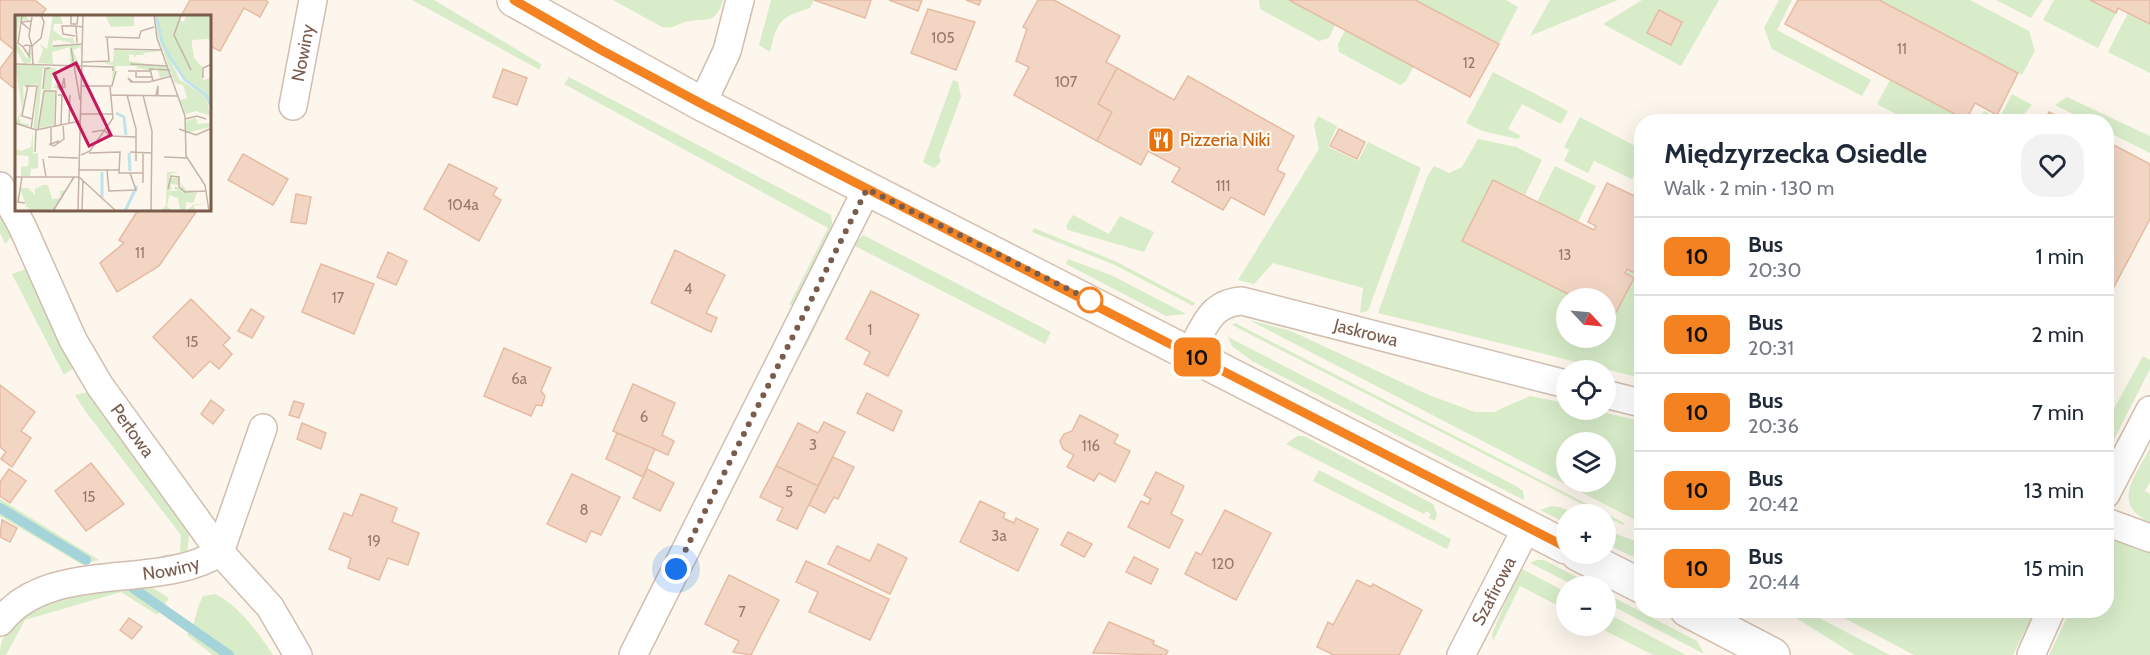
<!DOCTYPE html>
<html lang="en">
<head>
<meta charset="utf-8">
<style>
  body { margin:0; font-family:Cabin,sans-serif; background:#f2f2f3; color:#1f2937; height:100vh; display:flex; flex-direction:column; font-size:22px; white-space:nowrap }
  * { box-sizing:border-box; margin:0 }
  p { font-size:20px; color:#747a83 }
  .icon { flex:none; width:33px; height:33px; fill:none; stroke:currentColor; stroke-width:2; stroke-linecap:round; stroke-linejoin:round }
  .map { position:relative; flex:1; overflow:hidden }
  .panel { position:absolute; left:1634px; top:114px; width:480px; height:504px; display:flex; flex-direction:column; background:#fff; border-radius:24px; box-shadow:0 6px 24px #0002 }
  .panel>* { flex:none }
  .badge { padding:0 12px; border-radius:9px; font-size:21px; line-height:39px }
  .needle { width:39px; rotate:116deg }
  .buttons { position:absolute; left:1556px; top:288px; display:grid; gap:12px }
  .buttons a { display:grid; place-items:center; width:60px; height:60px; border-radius:50%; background:#fff; box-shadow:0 6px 24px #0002; font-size:30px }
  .you { position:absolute; width:30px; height:30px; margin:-15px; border:4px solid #fff; border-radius:50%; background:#1a73e8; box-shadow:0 0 0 9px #1a73e833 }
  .map>.badge { position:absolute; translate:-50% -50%; box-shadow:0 0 0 3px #fff }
  .round { display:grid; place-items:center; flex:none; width:63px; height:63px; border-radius:24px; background:#f2f2f3 }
  .overview { display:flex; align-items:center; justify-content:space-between; height:102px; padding:0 30px }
  h1 { font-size:28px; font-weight:700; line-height:45px }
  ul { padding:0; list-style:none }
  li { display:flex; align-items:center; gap:18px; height:78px; padding:0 30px; border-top:2px solid #e0e1e3 }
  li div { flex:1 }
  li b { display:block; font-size:22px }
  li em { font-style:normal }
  li .badge { min-width:66px; font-weight:700; text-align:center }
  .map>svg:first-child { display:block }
</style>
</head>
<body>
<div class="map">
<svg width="2150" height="655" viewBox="0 0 2150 655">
  <rect width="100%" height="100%" fill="#fdf6ec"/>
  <g fill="#d8ecc9" fill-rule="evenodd">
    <path d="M412,0H434L541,64L540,70Z"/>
    <path d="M613,0H723C716,26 705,17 685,22C676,25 672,29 662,27Z"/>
    <path d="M771,0H814L810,8C779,18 778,20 770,52L759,45Z"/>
    <path d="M1259,0H1289L1335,25L1329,38L1319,41L1260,9Z"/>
    <path d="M1415,0H1506L1518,7L1499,44Z"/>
    <path d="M1550,0H1618L1530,36Z"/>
    <path d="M1642,0H1719L1681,66L1603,24Z"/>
    <path d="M1779,0H1792L1777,30L1871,80L1862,96L1772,49L1764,28Z"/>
    <path d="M1879,0H1970L2029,31L2035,51L2022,75Z"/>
    <path d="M1996,0H2043L2031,18Z"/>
    <path d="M2054,0H2090L2116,13L2098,48L2043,20Z"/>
    <path d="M2128,13L2150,24V73L2108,52Z"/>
    <path d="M1345,30L1414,66L1406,81L1400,85L1339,52L1338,44Z"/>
    <path d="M1493,72L1568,111L1561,124L1522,104L1508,129L1521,136L1518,139L1482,131L1466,123Z"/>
    <path d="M569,77L831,215L833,227L795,304L789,305L828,228L564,84Z"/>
    <path d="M953,80L958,82L961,97L939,156L941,162L934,168L923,162Z"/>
    <path d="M1890,80L1953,113L1948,121H1909L1877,104Z"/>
    <path d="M2012,94L2032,105L2018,121H1978L1984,111L1999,119Z"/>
    <path d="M2067,97L2150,136V153L2106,131V122L2087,121L2055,105Z"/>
    <path d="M1318,116L1337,126L1328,147L1358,161L1368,142L1421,168L1368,311L1360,313L1363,288L1273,263L1254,284L1238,280L1319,149L1314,125Z"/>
    <path d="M1580,117L1641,149V162L1632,179L1594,161L1588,173L1564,161L1569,150L1564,147Z"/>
    <path d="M1478,139L1516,147L1542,160L1525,195L1493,180L1462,241L1576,298H1566V338H1605V313L1614,317L1633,278L1625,273L1627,269L1641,276V378L1378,313L1427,177L1434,166L1449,173L1462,167Z"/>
    <path d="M1555,166L1596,186L1578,222L1537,202Z"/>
    <path d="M0,211L12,236L5,244L0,233Z"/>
    <path d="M1073,215L1109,234L1120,216L1154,232L1144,252L1068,230L1066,226Z"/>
    <path d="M1034,228L1117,262L1195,303L1193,306L1115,265L1032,232Z"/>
    <path d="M863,235L1051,332L1045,344L855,246L805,348L802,345L853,245Z"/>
    <path d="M1068,259L1111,275L1186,314L1166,316L1066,264Z"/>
    <path d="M28,268L78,365L64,375L12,274Z"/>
    <path d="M1249,320L1291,331L1429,395L1475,412H1494L1530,396L1566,403V410H1593L1641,421V523ZM1566,442H1605V482H1566Z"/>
    <path d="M1235,323L1624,523L1623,525L1232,325Z"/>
    <path d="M1228,337L1516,486L1523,491L1524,500L1252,361L1232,346Z"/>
    <path d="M2143,356L2150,360V369L2106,455V423Z"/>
    <path d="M92,391L190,529L187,552L183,558H165L163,555L180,553L181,535L86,412L75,395Z"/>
    <path d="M1297,436H1304L1433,504L1437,514L1435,521L1429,518L1431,514L1426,511L1424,514L1286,444Z"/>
    <path d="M2150,448V482L2145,491L2150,494V522C2110,505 2136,475 2150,448Z"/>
    <path d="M1319,470L1451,539L1447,549L1313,481Z"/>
    <path d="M0,499L99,560L81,564L0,516Z"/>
    <path d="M1551,506L1560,507L1575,514H1566V523L1540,510Z"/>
    <path d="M1605,530L1641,543V558L1631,556L1605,543Z"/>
    <path d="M2119,538L2150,548V655H2049L2070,611L2106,610V541Z"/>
    <path d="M1537,560H1544L1594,586H1575L1530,563Z"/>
    <path d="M1522,569L1566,592V610L1520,586L1493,641L1492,634L1516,577Z"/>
    <path d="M133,582L146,584L169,598L157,615L121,592L25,620L6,655H0C0,601 93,592 133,582Z"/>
    <path d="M1605,593L1697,641L1704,654L1605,602Z"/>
    <path d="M215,594C239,605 259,634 273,655H213L187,635C197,622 195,610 203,596Z"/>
    <path d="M1785,611H1806L1890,655H1855Z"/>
    <path d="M1831,611H1830H2035L2013,655H1914Z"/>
    <path d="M1605,612L1686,655H1653L1596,626H1605Z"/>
  </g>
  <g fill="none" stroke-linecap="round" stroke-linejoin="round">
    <g stroke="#a5d3da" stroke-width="10">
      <path d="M0,508L86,560"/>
      <path d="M133,588L229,655"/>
    </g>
  </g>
  <g fill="#f3d5c3" stroke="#e6bba3" stroke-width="1.5">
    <path d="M0,0H35L46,9L40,16H16V90L0,77V69L14,50L0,39Z"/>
    <path d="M190,0H265L268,2L260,17L244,8L220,51L210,46V16H181Z"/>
    <path d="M814,0H871L865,18Z"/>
    <path d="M889,0H922L918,11Z"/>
    <path d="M966,0H981L979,5Z"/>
    <path d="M1038,0H1054L1120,36L1106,62L1117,68L1098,104L1112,112L1097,141L1014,95L1029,67L1016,61L1027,29L1023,27Z"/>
    <path d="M1289,0H1415L1499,44L1470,97Z"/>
    <path d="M1798,0H1879L2018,73L1997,115L1975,103L1966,120L1785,24Z"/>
    <path d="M2090,0H2150V24L2118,8L2116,13Z"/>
    <path d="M928,9L975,22L956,70L911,53Z"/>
    <path d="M1659,10L1682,22L1671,45L1647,33Z"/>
    <path d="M1117,68L1174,100L1188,76L1294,136L1277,170L1285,174L1264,215L1231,197L1223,210L1172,182L1180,168L1148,151L1141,165L1097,141L1112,112L1098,104Z"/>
    <path d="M503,69L527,78L517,105L493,97Z"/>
    <path d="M2049,112L2068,122H2044Z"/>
    <path d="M1339,129L1365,142L1357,159L1330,146Z"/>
    <path d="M2106,141L2150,164V219L2106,302Z"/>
    <path d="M243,154L288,179L273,205L228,180Z"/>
    <path d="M449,164L497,188L493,195L501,200L479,241L424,209Z"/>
    <path d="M1493,180L1594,230L1596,226L1588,222L1607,183L1641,199V276L1627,269L1625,273L1634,278L1613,318L1605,313V298H1576L1462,241Z"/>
    <path d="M296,194L311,197L306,224L291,222Z"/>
    <path d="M138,210L196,212L159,266L117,292L100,263L124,243L119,240Z"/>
    <path d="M675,250L725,275L706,313L717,318L711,332L651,303Z"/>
    <path d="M388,252L407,261L396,285L377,277Z"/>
    <path d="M321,264L374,284L354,334L302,312Z"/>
    <path d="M871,291L919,315L888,376L864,364L870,352L846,339Z"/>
    <path d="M191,299L230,338L223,345L232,354L219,369L210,361L193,378L153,337Z"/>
    <path d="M251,309L264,317L252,338L238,331Z"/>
    <path d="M504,348L551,368L541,391L545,396L542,406L536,405L531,416L484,396Z"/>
    <path d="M633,384L675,403L662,435L674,441L668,455L613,431Z"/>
    <path d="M0,385L35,412L21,431L31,438L12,467L1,459L6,452L0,447Z"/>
    <path d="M867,393L902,411L893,431L857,413Z"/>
    <path d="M211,400L224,410L213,424L201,414Z"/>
    <path d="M294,401L304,404L299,418L289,415Z"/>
    <path d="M1080,415L1118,435L1114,443L1130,451L1115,482L1099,473L1094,481L1067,467L1074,455L1063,449L1060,441L1064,434L1072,431Z"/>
    <path d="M824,422L845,432L818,486L776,466L798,423L818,433Z"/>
    <path d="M302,423L326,433L321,449L297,439Z"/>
    <path d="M617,433L655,449L643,477L606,459Z"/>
    <path d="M833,457L854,467L838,499L834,497L825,513L809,505Z"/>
    <path d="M91,463L124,504L86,531L55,491Z"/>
    <path d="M776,466L818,486L797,529L777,520L783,508L760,497Z"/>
    <path d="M9,469L26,481L10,503L0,496V482Z"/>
    <path d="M647,469L674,483L660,511L633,498Z"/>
    <path d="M1156,472L1184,486L1171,514L1183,520L1169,548L1128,527L1141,501L1148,504L1151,499L1144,495Z"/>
    <path d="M572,474L620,497L601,535L591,531L586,542L547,524Z"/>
    <path d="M361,494L397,508L392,522L419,533L408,565L388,558L379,580L348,568L351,558L329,549L344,513L352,516Z"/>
    <path d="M980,501L1005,513L1003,518L1014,523L1016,518L1038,529L1018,571L960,542Z"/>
    <path d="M1225,510L1271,533L1236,600L1185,574L1196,552L1201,555Z"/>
    <path d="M2,520L17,528L10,542L0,537Z"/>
    <path d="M1068,532L1092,544L1084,557L1061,545Z"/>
    <path d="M878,544L907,558L890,594L828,564L837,546L870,561Z"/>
    <path d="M1134,557L1158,569L1151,584L1126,572Z"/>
    <path d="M806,561L889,599L870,640L809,612L818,592L796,582Z"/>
    <path d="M729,575L779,600L751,655L733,652L739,641L705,624Z"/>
    <path d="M1357,580L1371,587L1373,584L1422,610L1399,655H1334L1317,647L1328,622L1333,625Z"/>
    <path d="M129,618L142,627L132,639L120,630Z"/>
    <path d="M1109,622L1154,641L1153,644L1168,651L1166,655L1093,653Z"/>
  </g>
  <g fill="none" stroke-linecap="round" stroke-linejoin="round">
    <defs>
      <g id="minor">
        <path d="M702,104L727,51L740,0"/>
        <path id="s1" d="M293,106L313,0"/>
        <path id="s2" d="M0,186L22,226L73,340L100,386L220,552L270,607L298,655"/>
        <path id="s3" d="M1190,353C1204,327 1210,303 1242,301L1566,384"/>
        <path d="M1605,394L1641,403"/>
        <path d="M2106,494L2150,410"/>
        <path d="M2106,522L2150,538"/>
        <path id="s4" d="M0,622C50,557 160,592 220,552L263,428"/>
        <path d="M633,655L867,189"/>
        <path id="s5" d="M1461,655L1527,527"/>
        <path d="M2031,655L2051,610"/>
      </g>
      <g id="secondary">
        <path d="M514,0L702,104L1566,547"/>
        <path d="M1578,554L1641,586"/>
        <path d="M1687,610L1773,655"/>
      </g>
    </defs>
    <use href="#minor" stroke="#d1beb0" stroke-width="30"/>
    <use href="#secondary" stroke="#d6c0b0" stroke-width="36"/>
    <use href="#minor" stroke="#fff" stroke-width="27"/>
    <use href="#secondary" stroke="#fff" stroke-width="33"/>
  </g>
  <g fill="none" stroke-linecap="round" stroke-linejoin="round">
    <defs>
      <path id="line" d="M514,0L601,50L702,104L1566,547"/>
    </defs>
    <use href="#line" stroke="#fff" stroke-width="14"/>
    <use href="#line" stroke="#f58220" stroke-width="9"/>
    <path stroke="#7a5c4d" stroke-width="6" stroke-dasharray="0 10.8" d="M676,569L867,189L1090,300"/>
  </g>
  <defs>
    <symbol id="restaurant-square" viewBox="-11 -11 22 22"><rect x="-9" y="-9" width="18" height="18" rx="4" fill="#e8710a" stroke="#fffaf3"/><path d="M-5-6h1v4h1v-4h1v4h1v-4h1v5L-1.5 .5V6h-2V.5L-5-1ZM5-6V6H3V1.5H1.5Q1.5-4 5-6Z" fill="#fff"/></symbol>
  </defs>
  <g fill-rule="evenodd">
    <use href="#restaurant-square" x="1146" y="125" width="30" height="30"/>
  </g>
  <circle fill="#fff" stroke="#f58220" stroke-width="3" cx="1090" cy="300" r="12"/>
  <g text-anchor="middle" stroke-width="4.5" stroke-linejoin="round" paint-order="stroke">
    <g font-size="15" fill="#987a6a">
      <text x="943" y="43">105</text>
      <text x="1902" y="54">11</text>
      <text x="1469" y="68">12</text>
      <text x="1066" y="87">107</text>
      <text x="1223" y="191">111</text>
      <text x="463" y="210">104a</text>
      <text x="140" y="258">11</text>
      <text x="1565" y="260">13</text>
      <text x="688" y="294">4</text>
      <text x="338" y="303">17</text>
      <text x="870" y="335">1</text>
      <text x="192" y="347">15</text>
      <text x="519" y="384">6a</text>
      <text x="644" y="422">6</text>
      <text x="813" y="450">3</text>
      <text x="1091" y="451">116</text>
      <text x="789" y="497">5</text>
      <text x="89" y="502">15</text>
      <text x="584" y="515">8</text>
      <text x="999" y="541">3a</text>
      <text x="374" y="546">19</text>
      <text x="1223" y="569">120</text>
      <text x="742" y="617">7</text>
    </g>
    <g font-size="18" fill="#7a5c4d" stroke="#fffaf3">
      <text dy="6" stroke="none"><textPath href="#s1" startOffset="54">Nowiny</textPath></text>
      <text dy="6" stroke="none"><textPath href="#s3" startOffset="206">Jaskrowa</textPath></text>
      <text dy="6" stroke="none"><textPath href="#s2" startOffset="279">Perłowa</textPath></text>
      <text dy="6" stroke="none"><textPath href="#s4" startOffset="184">Nowiny</textPath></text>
      <text dy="6" stroke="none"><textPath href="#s5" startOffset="72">Szafirowa</textPath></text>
    </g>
    <g font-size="18" fill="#c56008" stroke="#fffaf3" text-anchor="start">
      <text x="1180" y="146">Pizzeria Niki</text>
    </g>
  </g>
  <g transform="translate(15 15)">
    <rect width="196" height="196" fill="#fdf6ec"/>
    <path d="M1,0H11L13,5H4L1,27L12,44L17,33L16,47L10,49L41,53L43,62V74L38,73L42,68L38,56L36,75H29L30,55L34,53H28L22,114H18L23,69L8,71L9,87L7,88L8,91L6,101L4,103L6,108L14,109L13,113L0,108L7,95L0,48L9,49L0,32ZM38,0H45L48,9H59H39L38,15L49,23H58L60,29L44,25L38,26L37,31L66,30L65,38V32L58,35L65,51L55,50V32L37,37L38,49L23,48L28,35L25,29L32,34ZM90,0H119V11L96,12ZM140,0L144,22L165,65L190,81L196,101L181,96L171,99L165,85L172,83L168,70L160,68L142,19ZM142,0H166L164,5L169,7L171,0H196V32L194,24L177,25V30L179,43L188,53V65L196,63V92L191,78L168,62L147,25ZM99,35L146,36L128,38L133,44L129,40H121L119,43V40L114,39V46L152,52L156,60L145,63L142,52L137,56L123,53L122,56V51H101L96,71L98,53L69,51H99L86,47H98ZM40,76L39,110L24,113L28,77ZM181,103L183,109L194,108L196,112L171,118V106ZM18,116V139L23,138V153L16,154L15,161H6V152L13,151L14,141L0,140L1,134L6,136L16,132ZM152,157H164L155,159L154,163H164L163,170L155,169L157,174L153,176H163L159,174L160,171L166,174V168L171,175H181L169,177L182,178L178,188L171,187V196L178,190L191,188L179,191L180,196H165L163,183L154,180L152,192L159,196H146L151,190ZM28,170H33L37,184L46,183L45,176L52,175L40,194L16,196L12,191L11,195V188H5L4,187H3V185L0,193L4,177V187H10L5,173H13L20,180V174Z" fill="#d8ecc9"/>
    <path fill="none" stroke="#bfe3e8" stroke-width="3" d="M141,0L147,27L155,42L170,65L191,80L197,94M101,98L109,102L111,120M114,138L115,156M87,182V157M110,196L122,171"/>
    <path fill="none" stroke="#c5b3a7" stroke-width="1.5" d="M7,0L3,28L8,32M56,0V9H62L63,0M139,0L142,23L170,101L171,141L190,170L194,196M166,0L159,20L176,55M14,14L6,7L16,6M60,21L48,19L47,11H61M90,22L124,23L126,16L139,12M62,28L61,11L68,12M15,31L14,41L8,32L11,30L17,31L14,21L17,2M38,31L68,29M56,33L65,85M99,34L147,35M67,47L94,46L92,22M0,49L98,52V56M18,49L17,31L26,23L29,7L26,0M115,49L153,51M155,55L135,54L138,66L157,61M113,56H135M121,57V62H137M188,63V53L197,49M118,67L113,63L116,67H134L137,66M13,70L7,101L17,104M10,71H22L16,114M67,71H97L101,56M28,74L30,54L35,53M45,75L43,72H50L49,63L47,72M0,78V100M43,80H47L46,109M96,80L163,81M112,80L121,114V146M128,80L137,116L136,196M141,80L143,71V80M66,99H98M170,104L182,101L191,104M0,108L21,115L65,106M54,108L55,80M36,112V129L44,126M23,114L29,76H41L40,111M164,114L181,120L197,113M77,117L89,115L95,121L121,122M34,129L39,131L49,124L48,109M20,137L21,115M115,137L137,138M74,138L105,137L104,158H128M66,140L75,136L98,103L95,72M33,142L63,143M149,142L172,143M28,144L31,162M63,155H104M92,155L94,176L121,175L115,158M0,162H64L101,196M7,162L3,187L10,188M128,168V137M153,174L156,161L164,162V172L170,177L192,176M38,196L59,162M63,196L68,0M67,196L68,165"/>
    <path fill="#c2185b" fill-opacity="0.15" stroke="#c2185b" stroke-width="3" d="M61,48L96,120L74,131L39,59Z"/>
    <rect width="196" height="196" fill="none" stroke="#7a5c4d" stroke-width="3"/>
  </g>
</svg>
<div class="buttons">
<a><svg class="needle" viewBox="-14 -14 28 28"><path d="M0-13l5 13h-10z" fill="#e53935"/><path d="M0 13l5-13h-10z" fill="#747a83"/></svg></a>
<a><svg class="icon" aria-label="locate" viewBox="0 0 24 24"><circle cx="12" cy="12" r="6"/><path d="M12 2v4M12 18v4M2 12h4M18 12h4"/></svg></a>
<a><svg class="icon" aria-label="layers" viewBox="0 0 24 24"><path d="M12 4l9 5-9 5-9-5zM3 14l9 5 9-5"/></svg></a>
<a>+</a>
<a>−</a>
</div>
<div class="you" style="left:676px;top:569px"></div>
<b class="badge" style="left:1197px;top:357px;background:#f58220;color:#111">10</b>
<section class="panel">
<div class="overview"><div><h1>Międzyrzecka Osiedle</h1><p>Walk · 2 min · 130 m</p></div><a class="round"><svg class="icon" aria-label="heart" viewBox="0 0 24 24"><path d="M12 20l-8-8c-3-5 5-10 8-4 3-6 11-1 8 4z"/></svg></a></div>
<ul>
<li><span class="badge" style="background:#f58220;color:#111">10</span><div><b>Bus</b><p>20:30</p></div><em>1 min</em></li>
<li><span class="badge" style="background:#f58220;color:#111">10</span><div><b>Bus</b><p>20:31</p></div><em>2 min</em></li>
<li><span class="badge" style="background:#f58220;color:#111">10</span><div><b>Bus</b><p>20:36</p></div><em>7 min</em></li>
<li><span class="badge" style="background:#f58220;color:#111">10</span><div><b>Bus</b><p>20:42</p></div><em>13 min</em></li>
<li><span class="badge" style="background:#f58220;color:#111">10</span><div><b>Bus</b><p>20:44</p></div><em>15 min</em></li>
</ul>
</section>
</div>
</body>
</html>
